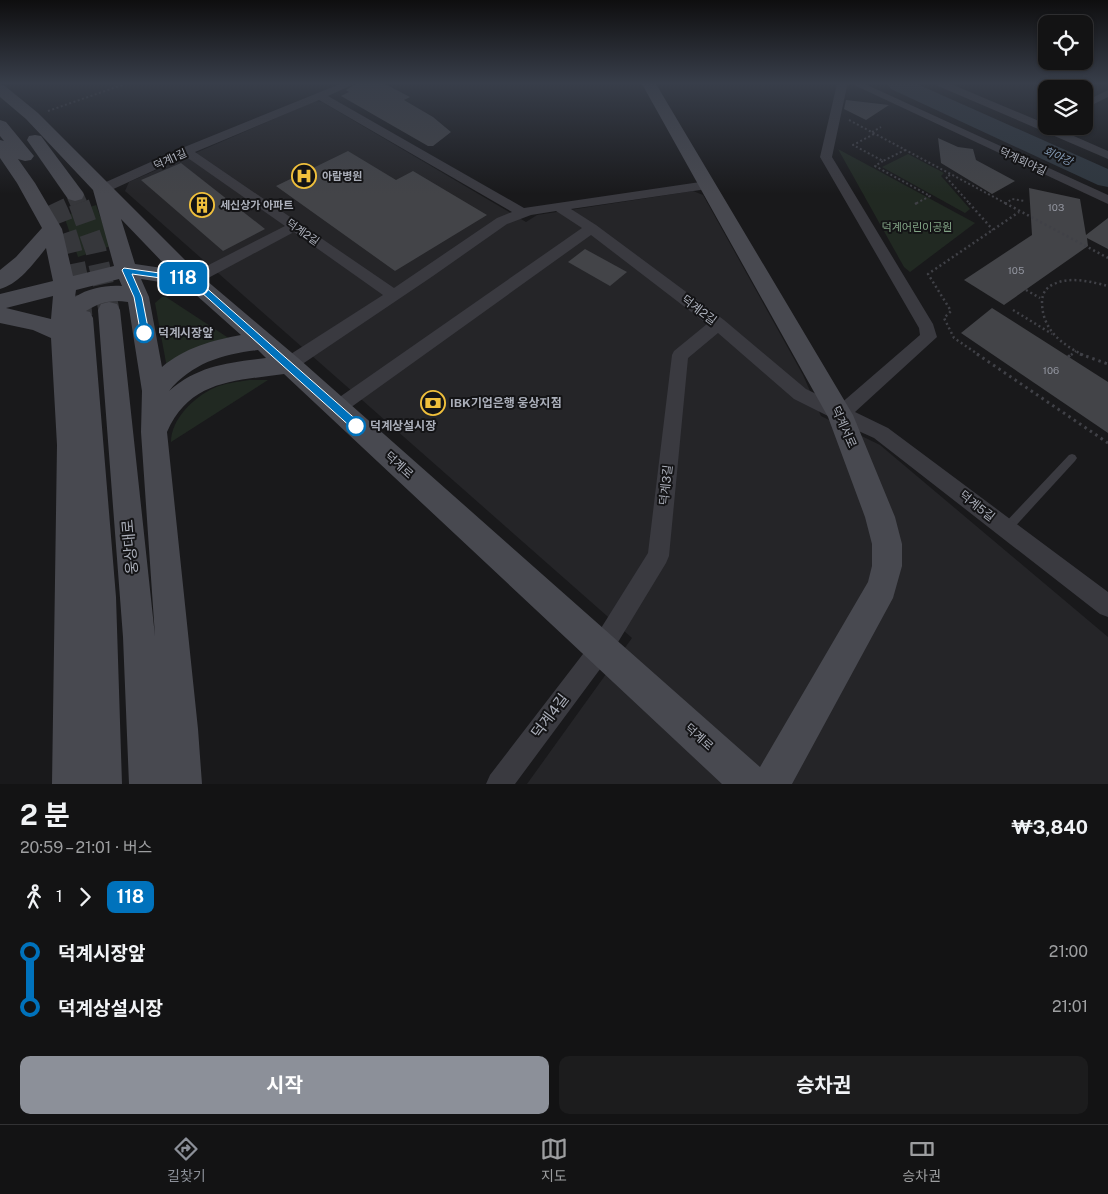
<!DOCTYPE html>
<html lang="ko">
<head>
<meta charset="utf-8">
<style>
  body { margin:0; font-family:"Public Sans","Noto Sans KR",sans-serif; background:#1c1c1d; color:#f1f3f6; height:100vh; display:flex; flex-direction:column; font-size:19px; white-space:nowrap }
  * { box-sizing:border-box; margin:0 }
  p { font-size:16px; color:#9d9ea0 }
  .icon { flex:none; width:28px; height:28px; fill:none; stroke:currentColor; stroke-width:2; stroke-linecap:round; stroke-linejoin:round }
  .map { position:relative; height:784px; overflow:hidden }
  .details { display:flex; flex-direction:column; background:#131314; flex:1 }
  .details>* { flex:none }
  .badge { padding:0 10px; border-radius:8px; font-size:18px; line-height:32px }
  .buttons { position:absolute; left:1038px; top:15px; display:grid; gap:10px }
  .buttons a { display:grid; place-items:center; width:55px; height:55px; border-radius:10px; background:#131314; box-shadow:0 1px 4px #0004,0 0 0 1px #323234; font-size:25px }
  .map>.badge { position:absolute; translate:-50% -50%; box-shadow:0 0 0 2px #fff }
  .legs { display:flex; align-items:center; gap:8px; height:55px; padding:0 20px; font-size:16px }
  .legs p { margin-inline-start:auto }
  .head { display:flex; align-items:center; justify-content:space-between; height:85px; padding:0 20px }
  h1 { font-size:28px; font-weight:700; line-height:38px }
  .button { display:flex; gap:10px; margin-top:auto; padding:10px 20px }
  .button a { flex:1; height:58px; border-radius:10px; background:#8c9099; color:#fff; font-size:20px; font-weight:700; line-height:58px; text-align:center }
  .button a+a { background:#1c1c1d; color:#f1f3f6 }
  ul { padding:0 20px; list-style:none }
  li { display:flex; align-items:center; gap:18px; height:55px; font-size:19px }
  li i { display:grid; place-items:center; width:8px; height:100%; margin:0 6px; background:currentColor }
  li i::after { content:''; width:12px; height:12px; margin:-6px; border:4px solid; border-radius:50%; background:#131314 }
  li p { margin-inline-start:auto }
  li:first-child i { background:linear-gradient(#0000 50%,currentColor 0) }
  li:last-child i { background:linear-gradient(currentColor 50%,#0000 0) }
  .dock { display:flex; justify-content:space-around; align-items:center; height:70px; border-top:1px solid #323234; background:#131314; font-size:14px; color:#9d9ea0 }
  .dock a { display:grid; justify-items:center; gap:2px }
  .dock .selected { color:#8c9099 }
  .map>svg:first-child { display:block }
</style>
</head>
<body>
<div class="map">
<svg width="1108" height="784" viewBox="0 0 1108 784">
  <rect width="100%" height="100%" fill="#19191b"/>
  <path fill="#252528" d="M315,101L322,102L526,222L537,215L693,191L703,195L803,375L821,416L880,445L1108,637V784H527L632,638L125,191L129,182Z"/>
  <g fill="#212922">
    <path d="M838,149L975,223L910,272L904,267Z"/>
    <path d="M908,154L944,173L941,176L970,209L965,213L882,167Z"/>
    <path d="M96,205L111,246L78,257L64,216Z"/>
    <path d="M162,297H166L230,339L167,368L155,303Z"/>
    <path d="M249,380H268L171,442C171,419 194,397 214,388C225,383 237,382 249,380Z"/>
  </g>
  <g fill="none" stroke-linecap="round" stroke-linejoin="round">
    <path fill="#2f373f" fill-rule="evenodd" d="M888,84H917L1108,169V187L1098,185L891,89Z"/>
  </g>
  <g fill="#434448">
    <path d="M356,84H385L410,97L404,100L433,117L451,132L433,146H428L341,96L349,92L346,90Z"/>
    <path d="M846,100L889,105L866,120L844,109Z"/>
    <path d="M938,138L958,147L973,149L976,160L1015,181L992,194L941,163Z"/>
    <path d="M348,151L396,180L413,171L487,215L395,271L276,186Z"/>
    <path d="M181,163L265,229L223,251L141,180Z"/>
    <path d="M1029,188L1080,199L1086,235L1108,218V249L1087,238L1088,246L1004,305L964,280L1032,235Z"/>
    <path d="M585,249L627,272L610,286L568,262Z"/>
    <path d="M992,308L1108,382V433L961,333Z"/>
  </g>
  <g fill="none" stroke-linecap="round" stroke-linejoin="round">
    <path stroke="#36373b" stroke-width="17" stroke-dasharray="17 8" stroke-linecap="butt" d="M75,195L79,204"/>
    <g stroke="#36373b" stroke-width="21" stroke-dasharray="21 11" stroke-linecap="butt">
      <path d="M54,203C72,240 79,277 82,318"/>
      <path d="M79,203L96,251L109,310"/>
    </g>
    <g stroke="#404147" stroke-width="2" stroke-dasharray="2 2.5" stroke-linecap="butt">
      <path d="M48,111L125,84"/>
      <path d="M849,120L1007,204"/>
      <path d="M872,132L881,127"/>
      <path d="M874,134L853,145L883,161L905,150"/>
      <path d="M883,161L875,166L930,196L915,204"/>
      <path d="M950,175L946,177L970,204"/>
      <path d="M1005,204L1012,199L1025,201"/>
    </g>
    <g stroke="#404147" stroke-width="2.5" stroke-dasharray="2 3" stroke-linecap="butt">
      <path d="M969,203L993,230"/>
      <path d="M1005,203L1108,258"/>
      <path d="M915,204L917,203"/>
      <path d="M1005,204L1007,203"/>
      <path d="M1026,290L1040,298"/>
      <path d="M1013,310L1052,334"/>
      <path d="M979,355L954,338L944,318L951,311L928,274L1019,212"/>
      <path d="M1071,355L1076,351"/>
      <path d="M1083,355C1061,344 1042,329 1042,302C1042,294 1046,287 1054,284C1070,276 1092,282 1108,286"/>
    </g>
    <g stroke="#404147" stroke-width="3" stroke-dasharray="2.5 4" stroke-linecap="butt">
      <path d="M977,354L1108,443"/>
      <path d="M1080,354L1108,364"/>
      <path d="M1068,357L1072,354"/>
    </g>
    <path fill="#3a3a40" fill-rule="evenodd" d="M1072,454L1075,455L1077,458L1075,461L1010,532L1006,534L1002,532L1001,529L1002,526L1069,455Z"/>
    <g fill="#3a3a40" fill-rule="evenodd">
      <path d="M340,84H354L328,96L524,208L707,181L712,182L713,185L712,188L707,189L571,209L596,225L724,320L806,389L839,405L920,335L919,328L820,157L837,84H849L847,86L832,157L933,324L937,337L855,412L888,428L1108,592V617L1100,614L874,438L834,420L832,418L794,399L718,333L688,358L669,556L666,563L609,657L515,784H486L490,775L593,641L648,553L672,355L674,351L707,324L591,235L343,413L337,415L331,413L328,408L331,403L582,228L556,211L531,215L507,224L433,276L295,369L289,370L283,369L281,364L283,359L383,295L294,232L197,284H187L185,280L187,276L285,226L185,156L107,192H97L96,189L97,186L182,148ZM319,100L512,212L497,218L394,288L195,152Z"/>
      <path d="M852,84H865L1108,195V204Z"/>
      <path d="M937,84H951L1046,124V126H1051L1108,151V159L938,86Z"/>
      <path d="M1108,90V97L1084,109V102Z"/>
    </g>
    <g fill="#484950" fill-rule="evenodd">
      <path d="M0,84L5,86L38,113L200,275L298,358L760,767L868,582L872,566V544L865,517L828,417L642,84H656L853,415L895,517L902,544V566L893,598L792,784H722L284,374C235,381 190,380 167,432L198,729L202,784H129L123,637L98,310L101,304L109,302L117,304L120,310L155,636L141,432L142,391L128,302C111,299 100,302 86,311L90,312L93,318L116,597L122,784H52L57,445L51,338L33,330L0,323V294L53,281L46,248C34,263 19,284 0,289V270L16,257L42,228L17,183L0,158V140L4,141L0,136V120L6,122L34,156L31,160L25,161L18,159L35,183L62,229L73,276L114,266L93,190L26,119L0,97ZM121,219L169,269L135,264ZM119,279L122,286C106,285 89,288 75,297L76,290ZM141,279L186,286L241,335C213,340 184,348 162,367L149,297ZM53,296L51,319L6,308ZM258,350L266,358C228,363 199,365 169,391C192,363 223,354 258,350Z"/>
      <path d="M35,135L41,136L82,191L84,195L82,199L75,201L68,199L27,140L29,136Z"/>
    </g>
  </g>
  <linearGradient id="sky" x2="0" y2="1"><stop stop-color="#0e0e0f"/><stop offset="0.43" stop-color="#383e4a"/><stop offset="1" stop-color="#383e4a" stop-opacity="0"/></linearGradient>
  <rect width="1108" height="194" fill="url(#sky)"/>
  <path fill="#0072bc" stroke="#fff" d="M124,268L195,278L360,423V429H353L190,282L132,274L142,297L149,333L144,336L141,335L134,297L122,270Z"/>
  <defs>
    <symbol id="hospital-ring" viewBox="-11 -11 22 22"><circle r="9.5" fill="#141416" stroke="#f0c03c" stroke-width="1.5"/><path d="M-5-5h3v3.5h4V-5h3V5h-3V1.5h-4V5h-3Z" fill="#f0c03c"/></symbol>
    <symbol id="building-ring" viewBox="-11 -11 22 22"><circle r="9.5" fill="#141416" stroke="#f0c03c" stroke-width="1.5"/><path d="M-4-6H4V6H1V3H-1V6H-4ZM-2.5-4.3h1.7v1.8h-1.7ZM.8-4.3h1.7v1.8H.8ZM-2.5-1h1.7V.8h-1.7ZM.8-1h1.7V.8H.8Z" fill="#f0c03c"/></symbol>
    <symbol id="bank-ring" viewBox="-11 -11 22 22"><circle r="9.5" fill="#141416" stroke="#f0c03c" stroke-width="1.5"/><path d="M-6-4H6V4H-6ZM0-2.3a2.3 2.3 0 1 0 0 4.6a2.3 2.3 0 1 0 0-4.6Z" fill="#f0c03c"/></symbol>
  </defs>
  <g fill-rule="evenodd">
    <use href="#hospital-ring" x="290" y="162" width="28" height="28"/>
    <use href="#building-ring" x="188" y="191" width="28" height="28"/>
    <use href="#bank-ring" x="419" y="389" width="28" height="28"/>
  </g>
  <g fill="#fff" stroke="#0072bc" stroke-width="2.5">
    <circle cx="144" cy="333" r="9"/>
    <circle cx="356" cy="426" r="9"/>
  </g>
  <g text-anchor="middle" stroke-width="4" stroke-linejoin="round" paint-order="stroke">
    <g font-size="10" fill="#91949e">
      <text x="1056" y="211">103</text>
      <text x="1016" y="274">105</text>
      <text x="1051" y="374">106</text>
    </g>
    <g font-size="11" font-style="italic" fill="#839ab5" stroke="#141416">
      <text transform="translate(1058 156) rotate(24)" y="4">회야강</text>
    </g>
    <g font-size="11" fill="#abafba" stroke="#141416">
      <text transform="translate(170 159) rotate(-24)" y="4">덕계1길</text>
      <text transform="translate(1023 161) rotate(25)" y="4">덕계회야길</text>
      <text transform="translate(303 232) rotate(35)" y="4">덕계2길</text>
    </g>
    <g font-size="11" font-weight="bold" fill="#abafba" stroke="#141416" text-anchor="start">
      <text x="322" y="180">아람병원</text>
      <text x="220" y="209">세신상가 아파트</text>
    </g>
    <g font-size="11" fill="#83a587" stroke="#141416">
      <text x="917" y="231">덕계어린이공원</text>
    </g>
    <g font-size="12" fill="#abafba" stroke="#141416">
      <text transform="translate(699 310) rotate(37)" y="4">덕계2길</text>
      <text transform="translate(844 427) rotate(66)" y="4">덕계서로</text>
      <text transform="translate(399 465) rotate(42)" y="4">덕계로</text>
      <text transform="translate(666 485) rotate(-84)" y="4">덕계3길</text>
      <text transform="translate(977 506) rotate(38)" y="4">덕계5길</text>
      <text transform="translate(699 737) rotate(42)" y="4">덕계로</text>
    </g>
    <g font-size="12" font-weight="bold" fill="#abafba" stroke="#141416" text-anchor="start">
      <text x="158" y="337">덕계시장앞</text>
      <text x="370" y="430">덕계상설시장</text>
    </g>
    <g font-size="12" font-weight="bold" fill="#abafba" stroke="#141416" text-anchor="start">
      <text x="450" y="407">IBK기업은행 웅상지점</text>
    </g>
    <g font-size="15" fill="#abafba" stroke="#141416">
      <text transform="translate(130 547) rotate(-95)" y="5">웅상대로</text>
      <text transform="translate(550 716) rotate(-53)" y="5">덕계4길</text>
    </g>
  </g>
</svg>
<div class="buttons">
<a><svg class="icon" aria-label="locate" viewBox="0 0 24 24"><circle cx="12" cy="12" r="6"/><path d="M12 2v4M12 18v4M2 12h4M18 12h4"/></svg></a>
<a><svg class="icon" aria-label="layers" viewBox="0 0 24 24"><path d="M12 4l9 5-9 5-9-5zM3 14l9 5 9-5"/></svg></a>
</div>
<b class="badge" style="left:183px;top:278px;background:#0072bc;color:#fff">118</b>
</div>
<section class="details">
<div class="head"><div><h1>2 분</h1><p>20:59 – 21:01 · 버스</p></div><b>₩3,840</b></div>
<div class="legs"><svg class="icon" aria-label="walk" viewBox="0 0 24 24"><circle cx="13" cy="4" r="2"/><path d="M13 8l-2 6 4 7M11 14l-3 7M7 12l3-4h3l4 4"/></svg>1<svg class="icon" aria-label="forward" viewBox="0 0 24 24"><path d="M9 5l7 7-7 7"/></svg><b class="badge" style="background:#0072bc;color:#fff">118</b></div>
<ul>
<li><i style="color:#0072bc"></i><b>덕계시장앞</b><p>21:00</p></li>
<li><i style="color:#0072bc"></i><b>덕계상설시장</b><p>21:01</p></li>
</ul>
<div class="button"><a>시작</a><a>승차권</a></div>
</section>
<nav class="dock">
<a class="selected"><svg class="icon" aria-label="directions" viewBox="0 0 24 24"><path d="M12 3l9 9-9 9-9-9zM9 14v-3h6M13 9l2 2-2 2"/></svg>길찾기</a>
<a><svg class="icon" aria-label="map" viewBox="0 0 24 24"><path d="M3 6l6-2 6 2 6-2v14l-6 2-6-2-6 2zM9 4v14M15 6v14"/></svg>지도</a>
<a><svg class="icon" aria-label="tickets" viewBox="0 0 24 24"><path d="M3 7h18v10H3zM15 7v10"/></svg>승차권</a>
</nav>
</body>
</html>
